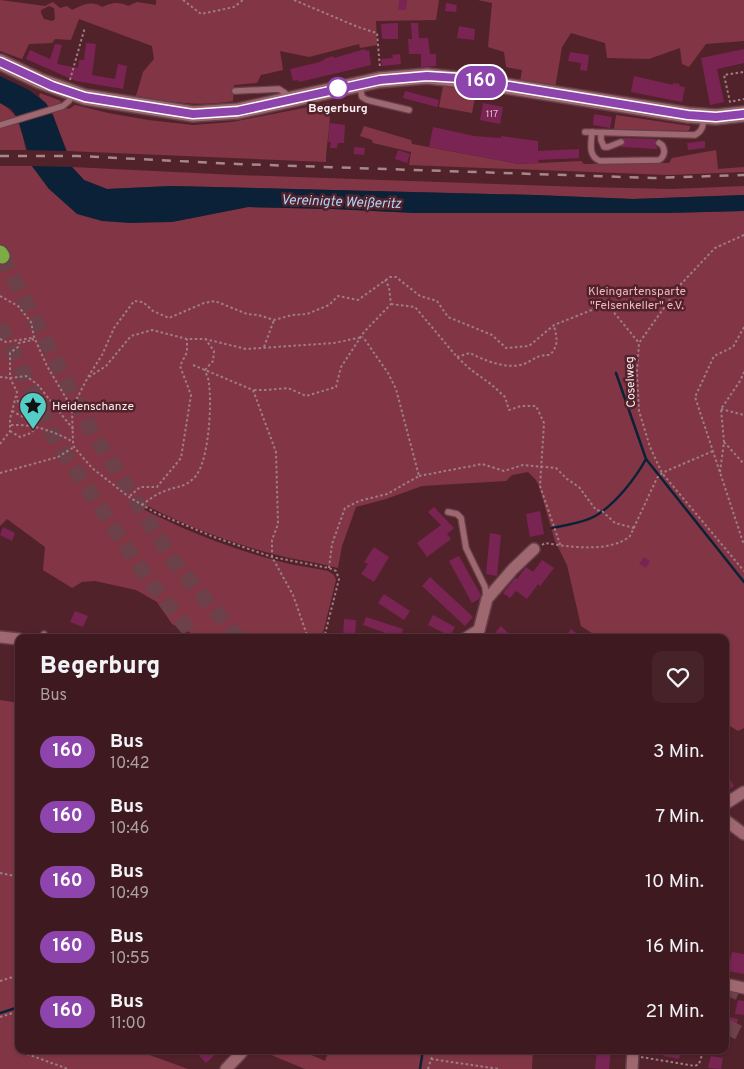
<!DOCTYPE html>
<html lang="de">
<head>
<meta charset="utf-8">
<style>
  body { margin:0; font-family:Overpass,sans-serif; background:#452329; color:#f1f3f6; height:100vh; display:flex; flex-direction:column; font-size:19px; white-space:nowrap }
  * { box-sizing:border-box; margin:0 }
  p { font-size:16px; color:#ada1a5 }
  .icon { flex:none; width:28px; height:28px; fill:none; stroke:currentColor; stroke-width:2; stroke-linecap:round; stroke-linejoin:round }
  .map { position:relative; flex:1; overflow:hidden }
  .sheet { position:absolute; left:15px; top:634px; width:714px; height:420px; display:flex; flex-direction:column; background:#3e1a20; border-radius:10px; box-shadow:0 1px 4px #0004,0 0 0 1px #57383e }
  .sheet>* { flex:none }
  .badge { padding:0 10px; border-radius:16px; font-size:18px; line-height:32px }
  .map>.badge { position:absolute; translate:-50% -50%; box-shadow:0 0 0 2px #fff }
  .round { display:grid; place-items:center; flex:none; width:52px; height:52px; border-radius:10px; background:#452329 }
  .summary { display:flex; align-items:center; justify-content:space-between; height:85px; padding:0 25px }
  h1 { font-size:24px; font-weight:800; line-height:38px }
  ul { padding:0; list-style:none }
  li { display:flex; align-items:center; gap:15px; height:65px; padding:0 25px }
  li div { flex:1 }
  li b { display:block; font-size:19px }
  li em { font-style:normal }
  li .badge { min-width:55px; font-weight:700; text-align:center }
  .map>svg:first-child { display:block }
</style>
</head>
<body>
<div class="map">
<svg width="744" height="1069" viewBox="0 0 744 1069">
  <rect width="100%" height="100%" fill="#52222b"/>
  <g fill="#823645" fill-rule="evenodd">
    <path d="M0,0L45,6L53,2L60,8L67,6L72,10C83,5 91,0 102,7C112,3 118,1 128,6L137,2L156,5V0H439L436,20L376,21L377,45L360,48L359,44L309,57L280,51L283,70L261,75L257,83L234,85L233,101C197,107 171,102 136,96L143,72L154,59L152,46L79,19L71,40L55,39L52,43L29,44L22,59L0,51ZM49,6L54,8L55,19L52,21L44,19L41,13V10Z"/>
    <path d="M478,0H744V41L706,44L689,67L682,64L680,48L649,59L607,58L605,43L571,33L562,47L554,94L519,88L522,70L506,67L504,52L488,47L492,3Z"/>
    <path d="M443,86L476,92L472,113L439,107Z"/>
    <path d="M40,93L61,101L60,103L49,108L39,96Z"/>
    <path d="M0,103C21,115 21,128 26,150H0Z"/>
    <path d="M329,103C332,122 326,143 326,162L67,151L52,113L66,108L69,109L75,105L108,113L148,120L193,125L232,122Z"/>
    <path d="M616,115L690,126V129L687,131L614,129Z"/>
    <path d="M364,126L411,140L412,144L519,164L581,161L584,164L669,163L672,158L716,150L718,169L744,167V172L669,175L409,165L411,152L373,143L372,140L360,136Z"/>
    <path d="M0,166H32L49,189L172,222L248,207L333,209L415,213H666L744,211V728L738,731L725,723V638L598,637L581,626L567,565L555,541L539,486L536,480L528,472L512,475L506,481L422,486L386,499L356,507L342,546L338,568C317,562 295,560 273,554C234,544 180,524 144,504L141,508C182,529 226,547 271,559C289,565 309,567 328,571L334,575L336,580L322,637H199L172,624L157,602L136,590L95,581L82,582L72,588L43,570L45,547L7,519L0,526Z"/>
    <path d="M72,167L236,175L584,187L673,189L744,186V195L633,199L535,195L171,186L107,189L84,180Z"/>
    <path d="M0,700L19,703V1050H136L188,1069H0Z"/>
    <path d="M259,1050H300L325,1061L329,1050H533L532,1069H305Z"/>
  </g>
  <path fill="#0a2137" d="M0,76L29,90L46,103L53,115L72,167L84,180L107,189L171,186L535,195L633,199L744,195V211L666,213H415L333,209L248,207L172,222L130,223L102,221L77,214L49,189L32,166L17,117L11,109L0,103Z"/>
  <path fill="#52222b" d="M24,150L70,151L75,167L29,166Z"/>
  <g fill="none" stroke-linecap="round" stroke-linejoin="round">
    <g stroke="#0a2137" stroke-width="2.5">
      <path d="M616,373L646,459L744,582"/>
      <path d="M552,528C566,525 584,523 597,515C616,503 635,479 646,459"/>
      <path d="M0,1013L19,1007"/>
      <path d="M420,1069L423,1050"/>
    </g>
  </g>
  <g fill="#7a2454">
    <path d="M399,0H407L406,10H398Z"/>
    <path d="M446,3L457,5L456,12L445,11Z"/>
    <path d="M398,23V39H382L381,24Z"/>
    <path d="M411,23H418L419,38H428L430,54H436V66L421,67V54H409L408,39H412Z"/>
    <path d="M459,26L475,29L474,40L457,38Z"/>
    <path d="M86,43L96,44L92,75L115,79L118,64L127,66L123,89L76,81L26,59L30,50L50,59L55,44L62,45L57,64L78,68L79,60H84Z"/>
    <path d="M365,49V51L369,50L371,65L299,82L298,80L293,81L290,69L320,62L324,60V59L333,56L334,58Z"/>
    <path d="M744,49V63L717,69L724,102L710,105L701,58Z"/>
    <path d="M570,52L589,55L587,71L580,70L581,63L568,61Z"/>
    <path d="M400,54L401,64L382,66L381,59L393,58L392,55Z"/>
    <path d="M634,76L673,85V83L680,84L679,86L685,87L682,102L631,92Z"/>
    <path d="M405,91L439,100L437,107L403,98Z"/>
    <path d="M483,103L503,107L500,124L480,120Z"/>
    <path d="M594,114L612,117L610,128L593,125Z"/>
    <path d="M330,123L345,125L344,143H338L337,148H330L331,142H328Z"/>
    <path d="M433,127L474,136L501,138V136L538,141V151L579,149V158L538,160L539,163L519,164L429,147Z"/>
    <path d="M623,138L656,139L655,145L658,149L621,147L625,143Z"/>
    <path d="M705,141V148L688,150L687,143Z"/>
    <path d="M354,147L365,148L364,155L354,154Z"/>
    <path d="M398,150L410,154L407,163L395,159Z"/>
    <path d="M434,507L454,528L447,534L451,539L427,557L417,543L441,525L428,512Z"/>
    <path d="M540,511L544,534L530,537L526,514Z"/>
    <path d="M3,527L15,533L12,541L0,535Z"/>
    <path d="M490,533L501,535L497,576L486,574Z"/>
    <path d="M374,547L389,557L374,582L361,574L368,564L364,562Z"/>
    <path d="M459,556L481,595L479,599L472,603L449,561Z"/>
    <path d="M644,557L650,561L646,568L639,564Z"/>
    <path d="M542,560L554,568L540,586L538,584L527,599L516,591L510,598L503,593L515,578L517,579L526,567L533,572Z"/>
    <path d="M430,577L473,617L465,626L422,586Z"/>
    <path d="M384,594L410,611L404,620L378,603Z"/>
    <path d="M75,611L88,616L83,627L70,622Z"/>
    <path d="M433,615L455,627L450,636L428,625Z"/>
    <path d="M366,617L403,629L400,638L363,625Z"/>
    <path d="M344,619L356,620L355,638H343Z"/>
    <path d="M501,626L513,638H491Z"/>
    <path d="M571,629L583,638H565Z"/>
    <path d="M725,772L734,786L725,792Z"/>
    <path d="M732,952L744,954V974L728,971Z"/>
    <path d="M738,1000L744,1001V1015L735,1014Z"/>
    <path d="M725,1016L738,1019L735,1034L725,1032Z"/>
    <path d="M194,1050H220L206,1063Z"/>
    <path d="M597,1050H611L609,1069H595Z"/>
    <path d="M665,1050H681L679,1059L663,1056Z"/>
    <path d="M711,1056L723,1058L721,1069L708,1068Z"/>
  </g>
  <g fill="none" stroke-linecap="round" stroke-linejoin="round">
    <g stroke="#6c4149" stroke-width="15" stroke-dasharray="15 8" stroke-linecap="butt">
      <path d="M2,256L90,428L174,562L238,638"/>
      <path d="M0,325L57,443L149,581L195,638"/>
      <path d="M725,987L744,995"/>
      <path d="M725,1026L744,1035"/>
    </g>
    <defs>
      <g id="lane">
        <path d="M360,85L362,97L367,100L409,110"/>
        <path d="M235,91L279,89L285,93L289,99"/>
        <path d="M0,125L63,106L69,101L72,94"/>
        <path d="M585,132L695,135C703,131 703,125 704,117"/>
        <path d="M592,132C591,144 588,156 600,161L659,160C664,157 666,151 662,145L659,143"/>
        <path d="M601,133V140L604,147H608L621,142"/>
        <path d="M448,512L457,514L461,518L466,548L485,587L486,597"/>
        <path d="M44,634L46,638"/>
      </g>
      <g id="street">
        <path d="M479,630L487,599L513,569L534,549"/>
        <path d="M0,637L19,639"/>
        <path d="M466,638L479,630"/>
        <path d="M725,804L744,792"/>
        <path d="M725,820L744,834"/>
        <path d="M725,984L744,988"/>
        <path d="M226,1069L244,1050"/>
        <path d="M632,1069L633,1050"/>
      </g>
      <path id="secondary" d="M0,62L40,81L85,97L193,114L238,111L379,80L427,76L474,81L688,115L716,117L744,114"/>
      <path id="highway" d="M0,253L2,256"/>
    </defs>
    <use href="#lane" stroke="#653f49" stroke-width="8"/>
    <use href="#street" stroke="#653f49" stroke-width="14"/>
    <use href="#secondary" stroke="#653f49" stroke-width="18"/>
    <use href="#highway" stroke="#653f49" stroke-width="18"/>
    <g stroke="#9e7d83" stroke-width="2" stroke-dasharray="2.5 2.5" stroke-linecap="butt">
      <path d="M183,0L201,14L234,7L243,0"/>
      <path d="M294,0L358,27L377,33L380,68"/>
      <path d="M743,72L724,75L730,102L744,99"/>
      <path d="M70,80L85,27"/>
      <path d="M744,235L715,248L681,284L639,343L637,372L639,411L650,447L662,473L744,571"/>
      <path d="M0,296L18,306L31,322L34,337L47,366L72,408L73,442L74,447L92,468L129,497L156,513L214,537L272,557L329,568L336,571L339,579L324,638"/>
      <path d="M391,304L415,307L457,357L470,369L492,385L505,397L509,410L521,406H536L544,423L540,486L561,547"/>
      <path d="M744,327L733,347L714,356L695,397L744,545"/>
      <path d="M0,339L6,342L32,338"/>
      <path d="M264,347L274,320"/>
      <path d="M457,357L470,353C483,360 508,370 524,364C536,359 535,355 550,355C559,345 557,338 554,326"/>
      <path d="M193,365L253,390L276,452L278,524L272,540V557L293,595L308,638"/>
      <path d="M205,370L213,361L214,351L206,340"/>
      <path d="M0,377L10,378L26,376L38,385L73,429"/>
      <path d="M89,377L106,366L131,336L152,330L187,339H205L246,349L334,343L363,337"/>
      <path d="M254,390H267L288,388L306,396L336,387L341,367L364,332L391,304L389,287L385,280"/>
      <path d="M72,408L88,377L102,355L114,328L134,301L143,302L153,311L169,318L204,303L215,301L247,314L258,315L274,320L292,315L307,314L329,305L338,296L358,300L390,277H396L420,296L437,301L448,317L492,335L506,348L529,346L554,325L607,304L639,343"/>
      <path d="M721,409L744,415"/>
      <path d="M12,411L27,419"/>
      <path d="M11,425C33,424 54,431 73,442"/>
      <path d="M10,431L20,437L31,433L34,430C34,417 17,410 17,396"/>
      <path d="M724,442L744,464"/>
      <path d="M0,444L10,431V419L17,392L10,378V353L18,347L19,343L33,340L32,338"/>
      <path d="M720,472L724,442L721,409L740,381L744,372"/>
      <path d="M0,473L58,457L74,447"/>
      <path d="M419,476L482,464L504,471L523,465L556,468L567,479L579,487L596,510L602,511L615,523L634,528"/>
      <path d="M130,496L140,487H157L181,458L191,395L180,366L187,352V339"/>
      <path d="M142,505C148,500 158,493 165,491C177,486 183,488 193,479C209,466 212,404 209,384C209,379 206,374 205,370"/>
      <path d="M542,545L545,543C570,547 610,553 630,536L657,478L662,473L713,451"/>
      <path d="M329,568L332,544L345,508L359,501L387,494L419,476L396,389L388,373L363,337"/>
      <path d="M0,873L19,877"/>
      <path d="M0,981L19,975"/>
      <path d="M0,1017L19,1011"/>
      <path d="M27,1054L68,1069"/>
      <path d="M641,1057L695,1066L699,1064L703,1052"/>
      <path d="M431,1059L499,1069"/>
      <path d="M428,1069L434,1050"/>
    </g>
    <use href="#lane" stroke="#9f6870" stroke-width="5.5"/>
    <use href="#street" stroke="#9f6870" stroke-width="11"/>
    <use href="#secondary" stroke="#9f6870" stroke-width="15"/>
    <use href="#highway" stroke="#7cac44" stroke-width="15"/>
    <path stroke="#a5878c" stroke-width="2.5" stroke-dasharray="9 9" stroke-linecap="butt" d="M0,156H78L237,164L653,178L744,175"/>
  </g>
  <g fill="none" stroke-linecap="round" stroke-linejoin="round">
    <defs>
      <path id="line" d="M0,62L52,86L85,97L193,114L238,111L380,80L427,76L459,78L688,115L716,117L744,114"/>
    </defs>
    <use href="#line" stroke="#fff" stroke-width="11"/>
    <use href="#line" stroke="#8e44ad" stroke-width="8"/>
  </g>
  <defs>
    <symbol id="sight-pin" viewBox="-11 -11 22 30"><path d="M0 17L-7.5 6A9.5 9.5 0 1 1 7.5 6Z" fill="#54cdc7" stroke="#52222b"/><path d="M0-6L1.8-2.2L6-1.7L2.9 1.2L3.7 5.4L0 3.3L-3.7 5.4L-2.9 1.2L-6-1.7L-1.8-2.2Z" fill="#111"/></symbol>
  </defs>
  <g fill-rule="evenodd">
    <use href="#sight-pin" x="17" y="390" width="32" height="43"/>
  </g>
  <circle fill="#fff" stroke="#8e44ad" stroke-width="2.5" cx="338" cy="88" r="10"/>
  <g text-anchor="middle" stroke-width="5" stroke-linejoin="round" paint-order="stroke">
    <g font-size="10" fill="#dcbcc9">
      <text x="492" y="117">117</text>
    </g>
    <g font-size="12" font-weight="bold" fill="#fceff0" stroke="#52222b">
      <text x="338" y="112">Begerburg</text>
    </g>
    <g font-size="12" fill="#efb8bf" stroke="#52222b">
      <text x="637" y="295">Kleingartensparte<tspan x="637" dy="14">"Felsenkeller" e.V.</tspan></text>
    </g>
    <g font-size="12" fill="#fceff0" stroke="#52222b">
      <text transform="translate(630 382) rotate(-92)" y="4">Coselweg</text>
    </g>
    <g font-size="12" fill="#fceff0" stroke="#52222b" text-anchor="start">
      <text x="52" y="410">Heidenschanze</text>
    </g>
    <g font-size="14" font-style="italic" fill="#b0d3f8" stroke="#52222b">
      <text transform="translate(341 201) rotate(2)" y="5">Vereinigte Weißeritz</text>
    </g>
  </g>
</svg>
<b class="badge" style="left:481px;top:82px;background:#8e44ad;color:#fff">160</b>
<section class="sheet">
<div class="summary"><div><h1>Begerburg</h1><p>Bus</p></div><a class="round"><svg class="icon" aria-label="heart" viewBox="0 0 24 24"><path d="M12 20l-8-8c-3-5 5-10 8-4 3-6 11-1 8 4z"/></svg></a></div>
<ul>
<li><span class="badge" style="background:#8e44ad;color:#fff">160</span><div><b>Bus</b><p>10:42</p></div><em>3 Min.</em></li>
<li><span class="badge" style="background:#8e44ad;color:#fff">160</span><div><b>Bus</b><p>10:46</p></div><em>7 Min.</em></li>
<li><span class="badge" style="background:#8e44ad;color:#fff">160</span><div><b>Bus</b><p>10:49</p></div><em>10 Min.</em></li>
<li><span class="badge" style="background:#8e44ad;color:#fff">160</span><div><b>Bus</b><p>10:55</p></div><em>16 Min.</em></li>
<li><span class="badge" style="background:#8e44ad;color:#fff">160</span><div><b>Bus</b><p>11:00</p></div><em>21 Min.</em></li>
</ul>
</section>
</div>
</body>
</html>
